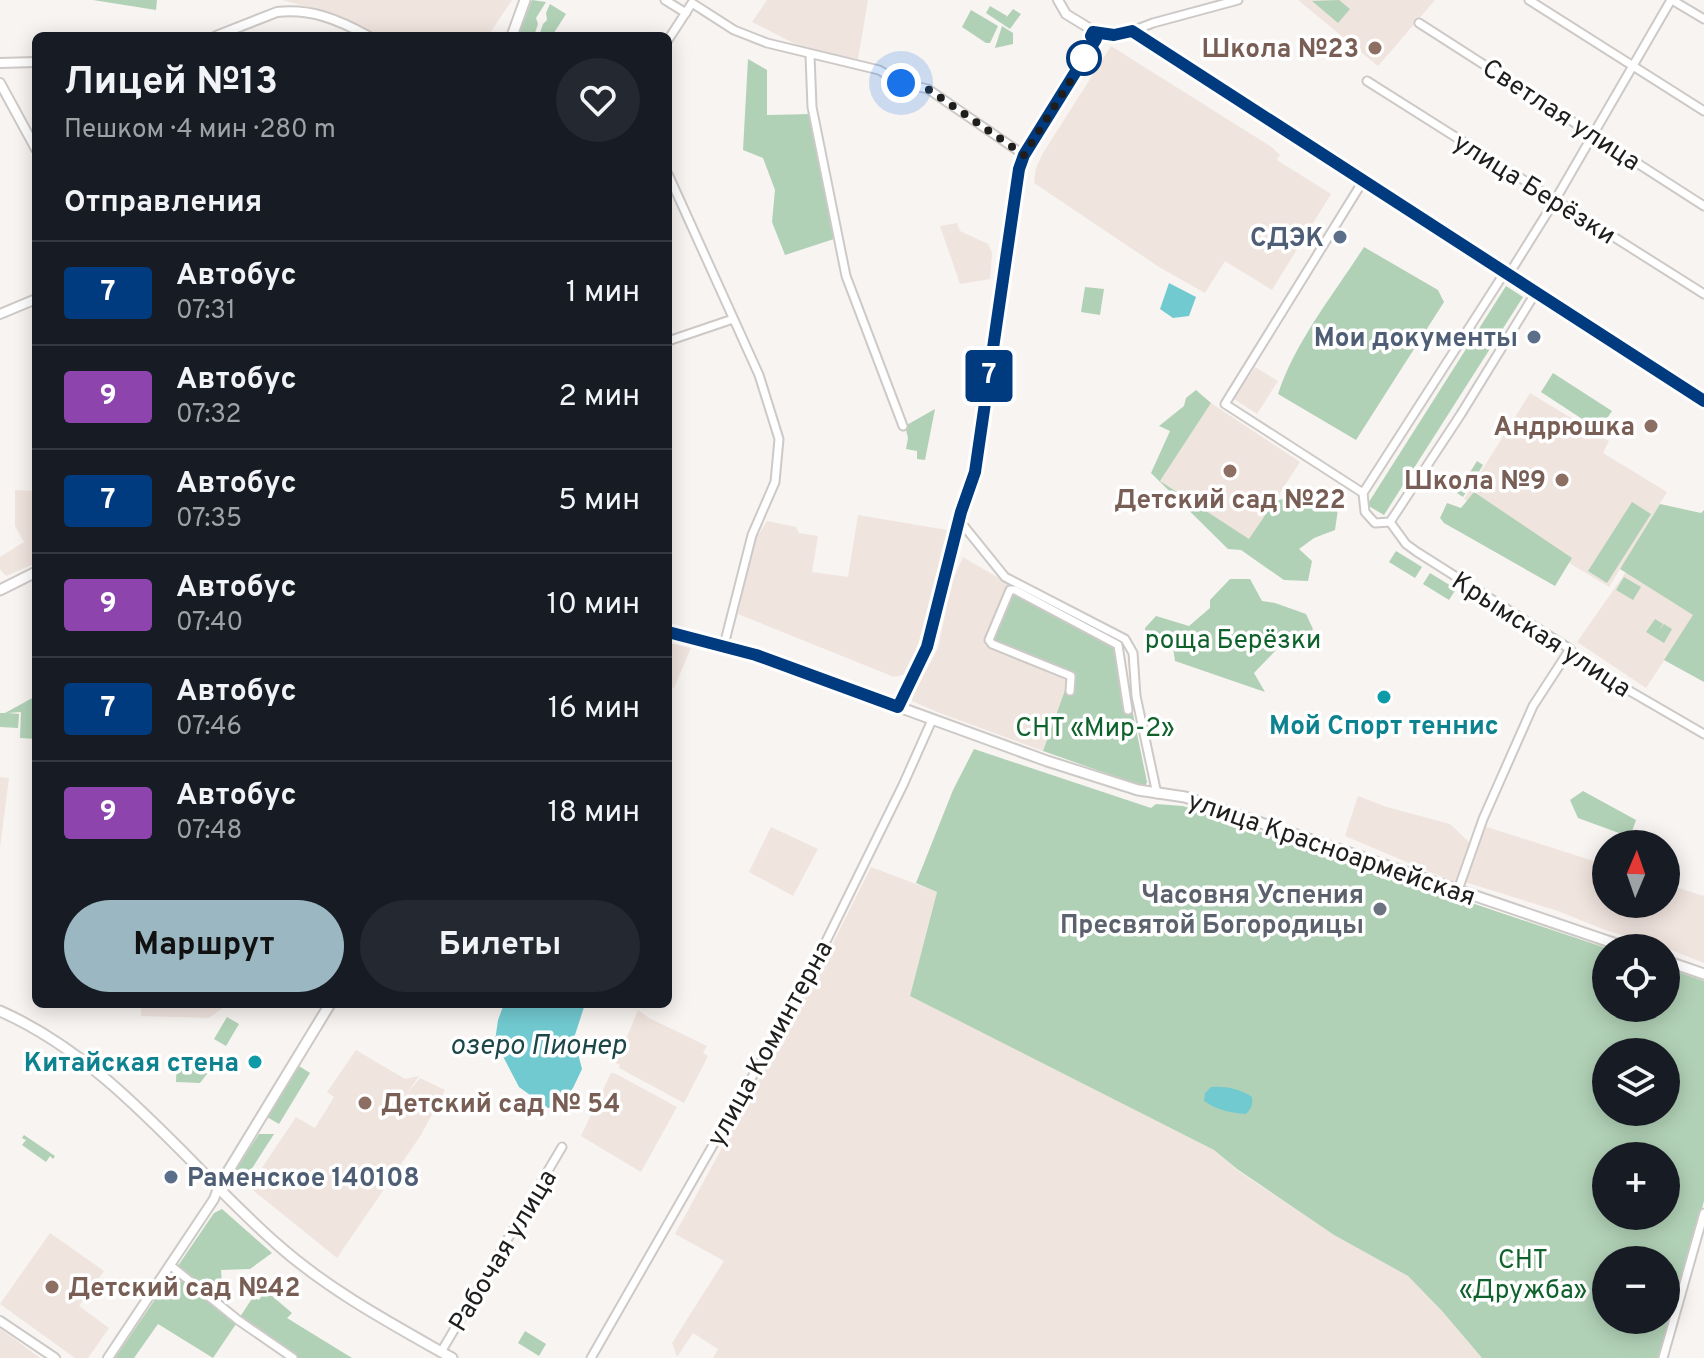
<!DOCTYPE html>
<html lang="ru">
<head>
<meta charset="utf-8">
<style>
  body { margin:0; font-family:Overpass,sans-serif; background:#242831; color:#f1f3f6; height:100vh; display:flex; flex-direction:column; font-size:30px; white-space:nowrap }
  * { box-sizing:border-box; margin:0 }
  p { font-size:26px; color:#9ea1a6 }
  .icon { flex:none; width:44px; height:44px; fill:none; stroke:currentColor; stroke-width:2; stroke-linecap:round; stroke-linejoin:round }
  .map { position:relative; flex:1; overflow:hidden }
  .side { position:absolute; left:32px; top:32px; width:640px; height:976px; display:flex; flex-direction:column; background:#171b24; border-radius:12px; box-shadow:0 4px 20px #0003 }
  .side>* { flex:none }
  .badge { padding:0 16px; border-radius:6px; font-size:28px; line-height:52px }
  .needle { width:52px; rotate:2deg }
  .buttons { position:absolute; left:1592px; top:830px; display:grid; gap:16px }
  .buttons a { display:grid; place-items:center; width:88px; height:88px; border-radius:50%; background:#171b24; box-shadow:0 4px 20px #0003; font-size:40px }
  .you { position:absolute; width:40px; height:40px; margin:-20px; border:6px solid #fff; border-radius:50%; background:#1a73e8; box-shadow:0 0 0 12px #1a73e833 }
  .map>.badge { position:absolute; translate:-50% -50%; box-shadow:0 0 0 4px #fff }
  h2 { padding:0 32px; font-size:30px; line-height:72px }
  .round { display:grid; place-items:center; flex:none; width:84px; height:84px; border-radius:42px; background:#242831 }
  .headline { display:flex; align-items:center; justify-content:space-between; height:136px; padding:0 32px }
  h1 { font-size:38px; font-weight:700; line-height:60px }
  .action { display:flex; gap:16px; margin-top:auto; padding:16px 32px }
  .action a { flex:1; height:92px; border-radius:48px; background:#9ab7c2; color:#111; font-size:32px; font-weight:700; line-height:92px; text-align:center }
  .action a+a { background:#242831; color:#f1f3f6 }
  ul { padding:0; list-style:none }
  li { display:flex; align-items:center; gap:24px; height:104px; padding:0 32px; border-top:2px solid #363941 }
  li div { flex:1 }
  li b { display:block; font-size:30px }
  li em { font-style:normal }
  li .badge { min-width:88px; font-weight:700; text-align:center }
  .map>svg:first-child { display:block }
</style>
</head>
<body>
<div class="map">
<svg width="1704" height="1358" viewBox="0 0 1704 1358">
  <rect width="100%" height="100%" fill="#f8f4f1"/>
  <g fill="#f0e4de">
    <path d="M282,0H512L488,36H377L338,15Z"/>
    <path d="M767,0H868L858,59L805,49L752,22Z"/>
    <path d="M1298,0H1435L1378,66Z"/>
    <path d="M1111,46L1273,148L1280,155L1277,160L1331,194L1272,290L1225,261L1205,293L1159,267L1034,183L1036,168L1043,153Z"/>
    <path d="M957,223L960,231L988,244L992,253L990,279L960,284L940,226Z"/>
    <path d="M1255,367L1278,381L1257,414L1234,399Z"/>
    <path d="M1530,393L1609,441L1603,453L1667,492L1609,587L1464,499Z"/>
    <path d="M1211,403L1300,462L1249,540L1160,481Z"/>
    <path d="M15,490L36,491V563L6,576L0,569V557L24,542L15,526Z"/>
    <path d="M858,515L947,530L925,636L906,674L894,677L738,614L755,540L767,521L796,527L799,533L818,536L812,572L848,577Z"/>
    <path d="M963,557L1009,584L986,641L1069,679L1043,751L937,712L912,701V696L938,648L952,581Z"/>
    <path d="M1626,572L1694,615L1646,688L1577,642Z"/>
    <path d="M668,643L691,648L674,688L668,686Z"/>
    <path d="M0,777L9,778L0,848Z"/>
    <path d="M1358,796L1387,807L1450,824L1471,844L1456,883L1345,836Z"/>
    <path d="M1484,826L1606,865V904H1666V884L1704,896V963L1666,948L1605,930L1558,911L1465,882Z"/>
    <path d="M771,827L818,849L793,896L749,872Z"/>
    <path d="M871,867L937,892L910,996L1214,1150L1237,1170L1334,1235L1408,1276L1442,1311L1482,1358H713L718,1349L693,1333L677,1357L672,1343L724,1261L675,1234L825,959Z"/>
    <path d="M141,1004H228L209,1018L141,1016Z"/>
    <path d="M638,1010L649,1018L707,1046L703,1053L708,1056L684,1103L619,1068L620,1065L616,1063Z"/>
    <path d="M356,1050L405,1079L419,1076L405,1096L420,1078L445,1090L421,1135L337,1258L249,1187L296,1117L315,1128L334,1097L327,1092Z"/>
    <path d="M611,1073L616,1074L677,1107L641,1172L581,1136Z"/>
    <path d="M50,1233L104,1271L79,1306L109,1328L88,1358H75L0,1304Z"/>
    <path d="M0,1329L13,1338L40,1358H0Z"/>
  </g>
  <g fill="#b1d1b6" fill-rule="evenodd">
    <path d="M93,0H157L156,10Z"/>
    <path d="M532,0L546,2L536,18L538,24L534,36H518Z"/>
    <path d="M1339,0L1350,9L1338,23L1312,1Z"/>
    <path d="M550,4L566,14L552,36H539L543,24L547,20L546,13Z"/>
    <path d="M990,6L1007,16L1006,18L1013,9L1021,14L1010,29L986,13Z"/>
    <path d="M971,10L998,26L990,43H986L962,27Z"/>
    <path d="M1002,26L1013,33V44L995,48Z"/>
    <path d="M748,59L767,70V115L812,114L834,239L785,255L772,222L775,190L763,158L743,150Z"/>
    <path d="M1364,247L1438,290L1444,302L1356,440L1278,394C1296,340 1334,294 1364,247Z"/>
    <path d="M1506,286L1523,297L1384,515L1367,505Z"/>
    <path d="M1085,287L1104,289L1100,315L1081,312Z"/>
    <path d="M1553,373L1612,411L1599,430L1541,392Z"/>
    <path d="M1196,390L1211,403L1160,481L1249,539L1274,502L1308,490L1338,509L1335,530L1314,538L1299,549L1312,561L1308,581L1284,580L1241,550L1228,549L1151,473L1170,431L1159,426L1184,406L1186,398Z"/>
    <path d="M935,409L925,460L917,459V451L906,449L908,438L905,426Z"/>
    <path d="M1477,461L1483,465L1463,497L1457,493Z"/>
    <path d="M1474,492L1572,558L1555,586L1444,523L1440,518L1447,503L1461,508Z"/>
    <path d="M1632,502L1651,514L1607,583L1588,571Z"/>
    <path d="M1660,504L1701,513L1704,510V682L1664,660L1693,615L1620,569Z"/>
    <path d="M1396,551L1422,567L1415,578L1389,562Z"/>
    <path d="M1430,573L1456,589L1449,600L1423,584Z"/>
    <path d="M1624,577L1641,587L1633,600L1616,590Z"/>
    <path d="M1230,579H1250L1262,601L1275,603L1306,614L1313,629L1303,644L1277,649L1254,673L1265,692L1175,661L1173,647H1148L1145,628L1156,616L1189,626L1210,608V600Z"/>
    <path d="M1009,584L1118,641L1147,782L1145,787L1043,751L1069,679L987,646L986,641Z"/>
    <path d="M1655,619L1663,624L1659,630L1664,624L1672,629L1664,643L1646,632Z"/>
    <path d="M36,696V739L20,738L21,712L8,713L19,714L18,728L0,727V713H5Z"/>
    <path d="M974,749L1151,808L1156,804L1183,806L1606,948V1008H1666V968L1704,981V1201L1659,1358H1482L1442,1311L1408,1276L1334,1235L1237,1169L1214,1150L910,996L937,892L916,883L953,790ZM1606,1052H1666V1112H1606ZM1606,1156H1666V1216H1606ZM1606,1260H1666V1320H1606Z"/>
    <path d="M1583,791L1636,820L1630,837L1578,818L1570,800Z"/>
    <path d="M227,1017L239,1024L226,1046L214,1039Z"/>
    <path d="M177,1056L220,1057L200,1083L176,1082Z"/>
    <path d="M299,1066L310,1073L279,1124L267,1117Z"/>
    <path d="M259,1134H274L242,1184L233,1174Z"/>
    <path d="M24,1135L55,1156L53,1159L50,1156L46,1162L22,1145L26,1140L22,1138Z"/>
    <path d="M222,1209L272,1253L250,1269L221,1270L223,1296L218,1303L238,1320L253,1297L259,1300L265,1290L292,1313L287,1318L352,1358H293L238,1321L213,1358L158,1324L134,1358H115L214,1213Z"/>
    <path d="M525,1331L546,1344L539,1356L518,1343Z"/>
  </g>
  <g fill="#72cad1">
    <path d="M1169,283L1196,297L1189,316L1173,318L1160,309Z"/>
    <path d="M504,1004H585L574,1038L582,1069L573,1088L559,1106L548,1108L519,1087L495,1041L498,1020Z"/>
    <path d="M1211,1087C1225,1086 1241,1089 1252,1097C1253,1105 1251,1109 1246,1114C1230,1113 1217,1110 1204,1101L1205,1093Z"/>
  </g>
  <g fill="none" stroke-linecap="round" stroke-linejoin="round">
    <defs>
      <g id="minor">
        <path d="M665,0L686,13"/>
        <path d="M1529,0L1704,111"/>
        <path d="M1672,0L1704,19"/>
        <path d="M1419,23L1704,206"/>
        <path d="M1132,31L1153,23L1238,0"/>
        <path d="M1098,35L1132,31L1704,401"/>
        <path d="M668,40L692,3L734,30L767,43L879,70L901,83L928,89L1024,155"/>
        <path d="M810,55L812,107L846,276L903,426"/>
        <path d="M1367,81L1704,294"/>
        <path d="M668,174L759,375L779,439L775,482L752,535L724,645"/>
        <path d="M1509,274L1554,202L1671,0"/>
        <path d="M668,341L733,319"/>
        <path d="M1363,493L1225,404L1363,181"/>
        <path d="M959,520L1005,577L1125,639L1133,653L1136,696L1157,794"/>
        <path d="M1390,522L1406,544L1417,552L1570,649L1578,661L1704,734"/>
        <path d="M1390,522L1375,523L1365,512L1363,493L1505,272"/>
        <path d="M1390,522L1461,414L1536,292"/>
        <path d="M1070,691L1071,676L992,644L989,640L1010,590H1015L1118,645L1128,710"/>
        <path d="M1458,890L1483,819L1533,706L1570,649"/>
        <path d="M170,1265L238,1320L293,1358"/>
        <path d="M441,1352L562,1147"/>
        <path d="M591,1358L803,988L903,785L932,720"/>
        <path d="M1663,1358L1704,1213"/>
      </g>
      <g id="tertiary">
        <path d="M216,36L277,12C311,8 339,20 368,36"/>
        <path d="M0,63L36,62"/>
        <path d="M0,83L36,149"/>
        <path d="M0,314L36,299"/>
        <path d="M898,707L927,647L961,512L975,472L1019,169L1024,155L1098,37L1097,33L1066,14L1058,0"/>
        <path d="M0,1321L55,1358"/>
        <path d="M108,1358L214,1199L218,1188"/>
      </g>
      <g id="secondary">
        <path d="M512,36L525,0"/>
        <path d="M0,590L36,572"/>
        <path d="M668,632L756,655L1047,761L1138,790L1185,797L1628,948"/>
        <path d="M1666,961L1704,974"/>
        <path d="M0,1011C113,1061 187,1165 278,1245C330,1291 392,1324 452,1358"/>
        <path d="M218,1188L330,1004"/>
      </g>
    </defs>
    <use href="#minor" stroke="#cdc9c7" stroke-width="11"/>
    <use href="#tertiary" stroke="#cdc9c7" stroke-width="12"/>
    <use href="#secondary" stroke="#cdc9c7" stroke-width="13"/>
    <use href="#minor" stroke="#fff" stroke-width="7"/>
    <use href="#tertiary" stroke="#fff" stroke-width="8"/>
    <use href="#secondary" stroke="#fff" stroke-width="9"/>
  </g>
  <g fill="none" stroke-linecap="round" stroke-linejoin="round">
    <defs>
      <path id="line" d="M668,632L756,655L898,707L927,647L961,512L975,472L1019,169L1024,155L1096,39L1091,36L1093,32L1114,35L1132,31L1704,401"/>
    </defs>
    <use href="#line" stroke="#fff" stroke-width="18"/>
    <use href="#line" stroke="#003b80" stroke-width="12"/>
    <path stroke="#1f1e1d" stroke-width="8" stroke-dasharray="0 14.4" d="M901,83L928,89L1024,155L1086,56L1084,58"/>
  </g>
  <g fill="#8d6e63" stroke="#fff" stroke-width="3">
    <circle cx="1375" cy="48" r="8"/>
    <circle cx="1651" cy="426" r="8"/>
    <circle cx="1230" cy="471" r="8"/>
    <circle cx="1562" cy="480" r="8"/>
    <circle cx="365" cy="1103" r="8"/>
    <circle cx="52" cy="1287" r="8"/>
  </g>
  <circle fill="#fff" stroke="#003b80" stroke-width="4" cx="1084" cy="58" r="16"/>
  <g fill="#5c6f8a" stroke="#fff" stroke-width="3">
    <circle cx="1340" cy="237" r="8"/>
    <circle cx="1534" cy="337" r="8"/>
    <circle cx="171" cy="1177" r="8"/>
  </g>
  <g fill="#0f9aa8" stroke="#fff" stroke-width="3">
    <circle cx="1384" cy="697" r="8"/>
    <circle cx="255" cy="1062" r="8"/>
  </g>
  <circle fill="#6b7280" stroke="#fff" stroke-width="3" cx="1380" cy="909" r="8"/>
  <g text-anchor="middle" stroke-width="7" stroke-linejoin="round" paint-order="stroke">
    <g font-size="26" font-weight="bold" fill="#785e54" stroke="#fff" text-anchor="end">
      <text x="1359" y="57">Школа №23</text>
      <text x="1635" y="435">Андрюшка</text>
      <text x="1546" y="489">Школа №9</text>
      <text x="1230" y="508" text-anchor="middle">Детский сад №22</text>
      <text x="381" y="1112" text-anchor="start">Детский сад № 54</text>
      <text x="68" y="1296" text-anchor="start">Детский сад №42</text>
    </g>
    <g font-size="26" fill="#1f1e1d" stroke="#fff">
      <text transform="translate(1562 114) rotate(33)" y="9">Светлая улица</text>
      <text transform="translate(1535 188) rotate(32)" y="9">улица Берёзки</text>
      <text transform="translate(1542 634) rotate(33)" y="9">Крымская улица</text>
      <text transform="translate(1332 848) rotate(19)" y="9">улица Красноармейская</text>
      <text transform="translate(769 1043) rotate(-61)" y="9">улица Коминтерна</text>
      <text transform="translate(502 1250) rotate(-59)" y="9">Рабочая улица</text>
    </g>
    <g font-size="26" font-weight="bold" fill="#4e5e75" stroke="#fff" text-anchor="end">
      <text x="1324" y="246">СДЭК</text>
      <text x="1518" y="346">Мои документы</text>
      <text x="187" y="1186" text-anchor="start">Раменское 140108</text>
    </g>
    <g font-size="26" fill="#10622c" stroke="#fff">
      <text x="1233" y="648">роща Берёзки</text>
      <text x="1095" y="736">СНТ «Мир-2»</text>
      <text x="1523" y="1268">СНТ<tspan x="1523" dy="30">«Дружба»</tspan></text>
    </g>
    <g font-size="26" font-weight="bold" fill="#0d838f" stroke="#fff">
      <text x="1384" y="734">Мой Спорт теннис</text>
      <text x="239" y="1071" text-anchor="end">Китайская стена</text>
    </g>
    <g font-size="26" font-weight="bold" fill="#5b616d" stroke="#fff" text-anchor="end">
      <text x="1364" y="903">Часовня Успения<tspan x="1364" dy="30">Пресвятой Богородицы</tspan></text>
    </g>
    <g font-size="28" font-style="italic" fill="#1d4649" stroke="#fff">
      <text x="538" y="1054">озеро Пионер</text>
    </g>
  </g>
</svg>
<div class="buttons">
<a><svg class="needle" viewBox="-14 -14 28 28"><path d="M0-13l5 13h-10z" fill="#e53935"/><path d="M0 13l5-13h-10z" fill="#9ea1a6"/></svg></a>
<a><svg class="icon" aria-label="locate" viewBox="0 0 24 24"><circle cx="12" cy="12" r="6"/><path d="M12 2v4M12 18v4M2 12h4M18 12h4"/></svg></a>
<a><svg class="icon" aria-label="layers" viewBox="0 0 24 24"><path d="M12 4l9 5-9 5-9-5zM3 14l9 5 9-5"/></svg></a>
<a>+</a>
<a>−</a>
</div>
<div class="you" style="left:901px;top:83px"></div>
<b class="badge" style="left:989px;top:376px;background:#003b80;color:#fff">7</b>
<section class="side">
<div class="headline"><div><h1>Лицей №13</h1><p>Пешком · 4 мин · 280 m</p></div><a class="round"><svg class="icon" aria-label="heart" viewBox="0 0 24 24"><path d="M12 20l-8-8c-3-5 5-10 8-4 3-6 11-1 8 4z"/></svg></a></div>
<h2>Отправления</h2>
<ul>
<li><span class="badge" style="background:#003b80;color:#fff">7</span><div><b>Автобус</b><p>07:31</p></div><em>1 мин</em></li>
<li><span class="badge" style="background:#8e44ad;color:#fff">9</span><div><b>Автобус</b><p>07:32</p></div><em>2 мин</em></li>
<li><span class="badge" style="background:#003b80;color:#fff">7</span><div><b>Автобус</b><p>07:35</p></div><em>5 мин</em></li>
<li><span class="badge" style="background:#8e44ad;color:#fff">9</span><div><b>Автобус</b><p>07:40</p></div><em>10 мин</em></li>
<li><span class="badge" style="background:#003b80;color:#fff">7</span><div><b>Автобус</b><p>07:46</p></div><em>16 мин</em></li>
<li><span class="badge" style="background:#8e44ad;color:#fff">9</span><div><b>Автобус</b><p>07:48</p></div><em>18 мин</em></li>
</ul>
<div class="action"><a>Маршрут</a><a>Билеты</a></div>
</section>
</div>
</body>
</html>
